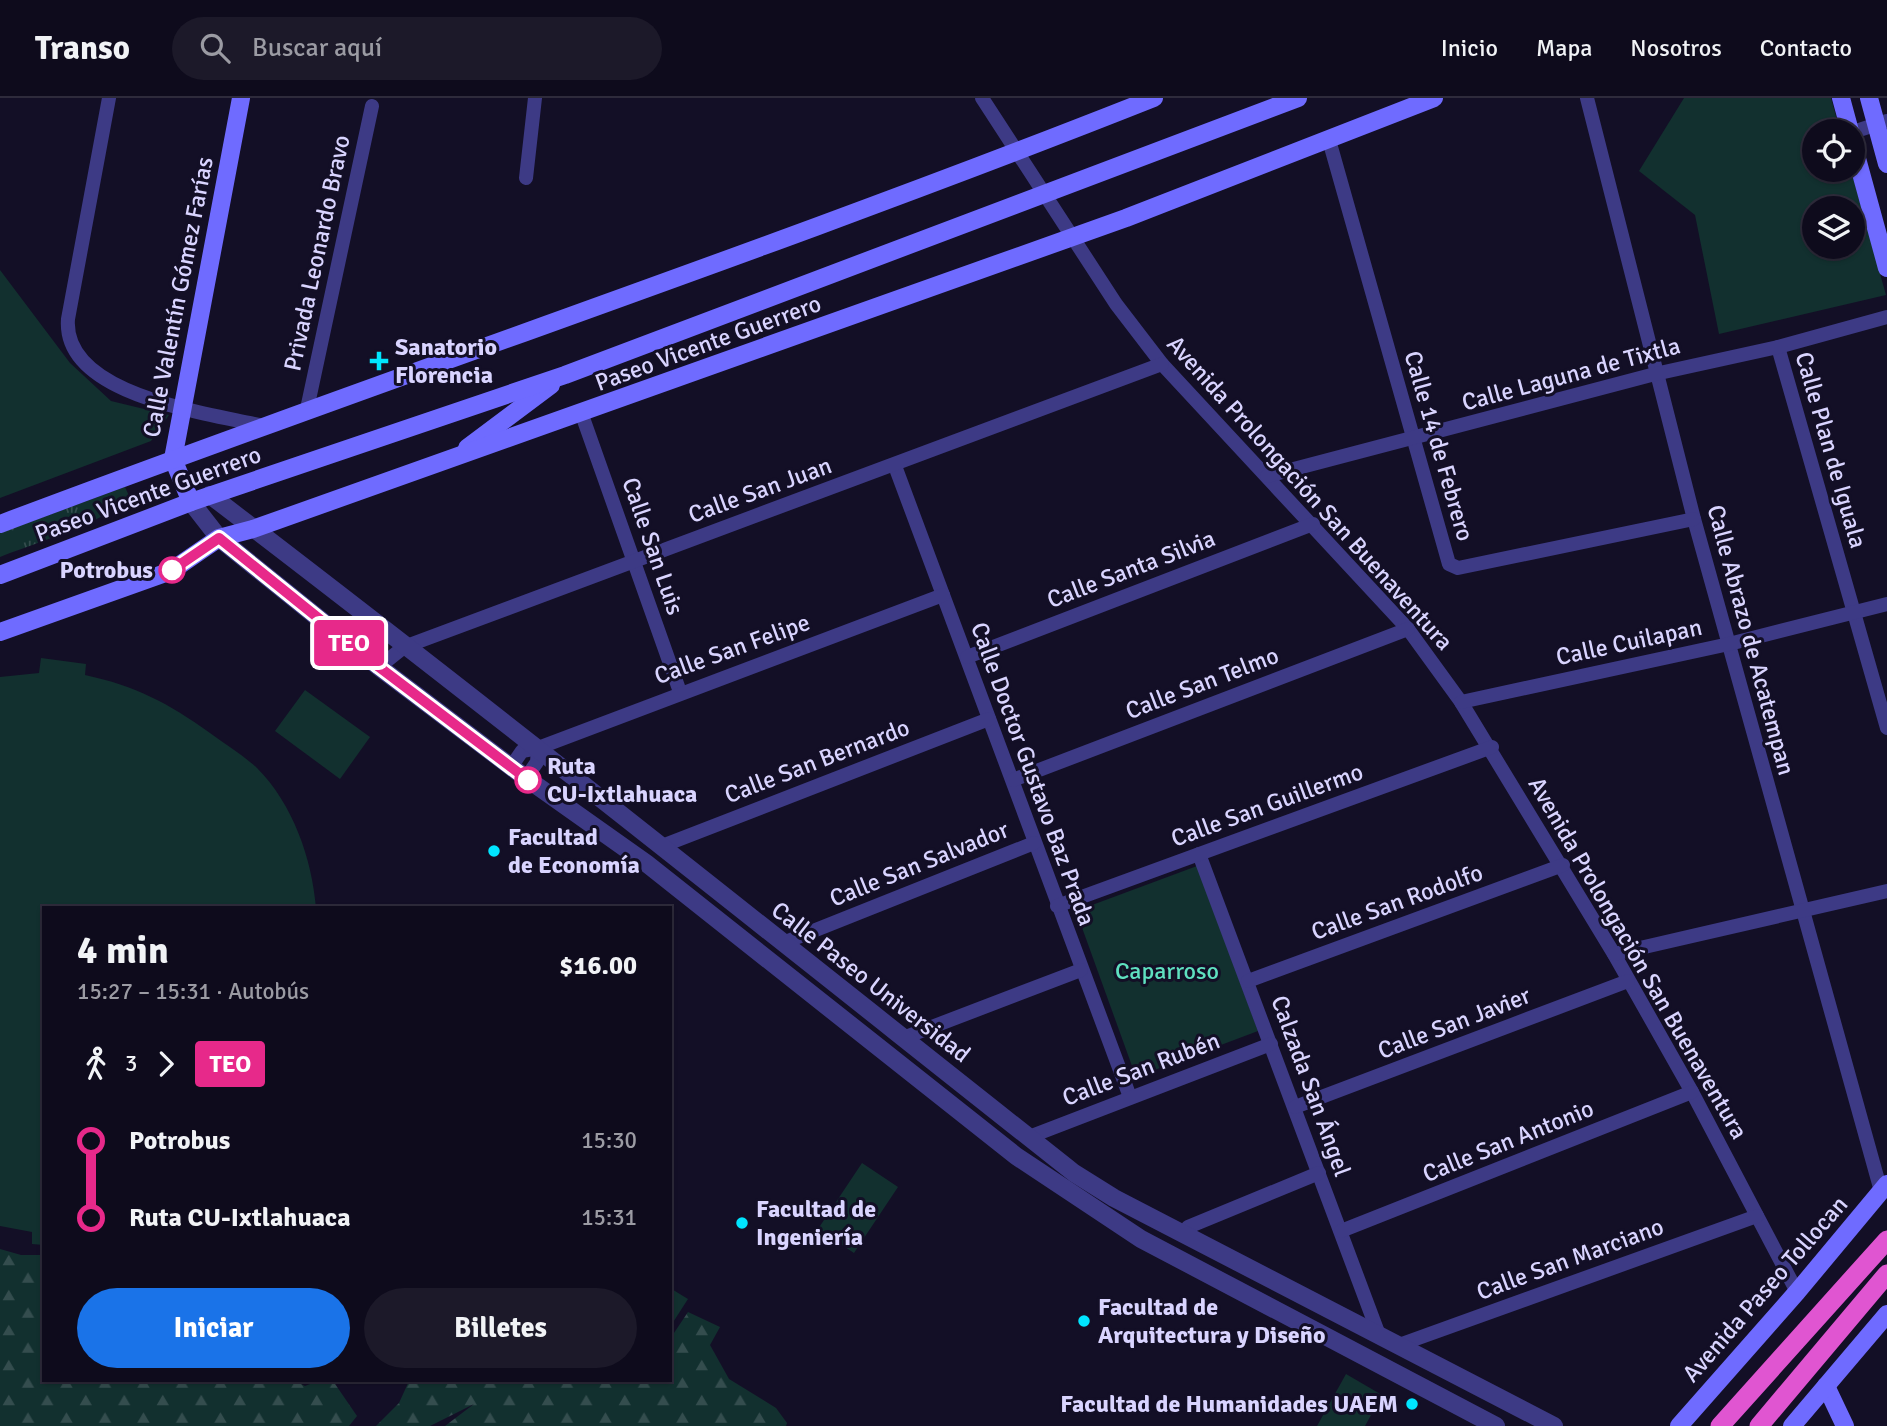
<!DOCTYPE html>
<html lang="es">
<head>
<meta charset="utf-8">
<style>
  body { margin:0; font-family:Signika,sans-serif; background:#1c1929; color:#f1f3f6; height:100vh; display:flex; flex-direction:column; font-size:26px; white-space:nowrap }
  * { box-sizing:border-box; margin:0 }
  p { font-size:23px; color:#9b9ba3 }
  .icon { flex:none; width:38px; height:38px; fill:none; stroke:currentColor; stroke-width:2; stroke-linecap:round; stroke-linejoin:round }
  .map { position:relative; flex:1; overflow:hidden }
  .sheet { position:absolute; left:42px; top:808px; width:630px; height:476px; display:flex; flex-direction:column; background:#0e0b1c; border-radius:0px; box-shadow:0 2px 5px #0004,0 0 0 2px #2e2b3b }
  .sheet>* { flex:none }
  .badge { padding:0 14px; border-radius:5px; font-size:24px; line-height:46px }
  .buttons { position:absolute; left:1802px; top:21px; display:grid; gap:14px }
  .buttons a { display:grid; place-items:center; width:63px; height:63px; border-radius:50%; background:#0e0b1c; box-shadow:0 2px 5px #0004,0 0 0 2px #2e2b3b; font-size:35px }
  .map>.badge { position:absolute; translate:-50% -50%; box-shadow:0 0 0 4px #fff }
  .legs { display:flex; align-items:center; gap:10px; height:77px; padding:0 35px; font-size:23px }
  .legs p { margin-inline-start:auto }
  .head { display:flex; align-items:center; justify-content:space-between; height:119px; padding:0 35px }
  h1 { font-size:38px; font-weight:700; line-height:52px }
  .cta { display:flex; gap:14px; margin-top:auto; padding:14px 35px }
  .cta a { flex:1; height:80px; border-radius:42px; background:#1a73e8; color:#fff; font-size:28px; font-weight:700; line-height:80px; text-align:center }
  .cta a+a { background:#1c1929; color:#f1f3f6 }
  ul { padding:0 35px; list-style:none }
  li { display:flex; align-items:center; gap:24px; height:77px; font-size:26px }
  li i { display:grid; place-items:center; width:10px; height:100%; margin:0 9px; background:currentColor }
  li i::after { content:''; width:18px; height:18px; margin:-9px; border:5px solid; border-radius:50%; background:#0e0b1c }
  li p { margin-inline-start:auto }
  li:first-child i { background:linear-gradient(#0000 50%,currentColor 0) }
  li:last-child i { background:linear-gradient(currentColor 50%,#0000 0) }
  header { display:flex; align-items:center; gap:42px; box-sizing:border-box; height:98px; padding:0 35px; background:#0e0b1c; border-bottom:2px solid #2e2b3b }
  header strong { font-size:33px }
  nav { display:flex; gap:38px; margin-inline-start:auto; font-size:24px }
  .search { width:490px; height:63px; background:#1c1929; display:flex; align-items:center; gap:18px; box-sizing:border-box; padding:0 24px; border-radius:38px; color:#9b9ba3; font-size:26px }
  .map>svg:first-child { display:block }
</style>
</head>
<body>
<header>
<strong>Transo</strong>
<div class="search"><svg class="icon" aria-label="search" viewBox="0 0 24 24"><circle cx="10" cy="10" r="6"/><path d="M15 15l6 6"/></svg>Buscar aquí</div>
<nav><a>Inicio</a><a>Mapa</a><a>Nosotros</a><a>Contacto</a></nav>
</header>
<div class="map">
<svg width="1887" height="1328" viewBox="0 0 1887 1328">
  <defs>
    <pattern id="grass-tufts" width="24" height="20" patternUnits="userSpaceOnUse" patternTransform="scale(1.75)"><rect width="24" height="20" fill="#12302f"/><path d="M3 7l-1-3M5 7V3M7 7l1-3M15 17l-1-3M17 17v-4M19 17l1-3" fill="none" stroke="#344d4e"/></pattern>
    <pattern id="forest-firs" width="22" height="20" patternUnits="userSpaceOnUse" patternTransform="scale(1.75)"><rect width="22" height="20" fill="#12302f"/><path d="M5 1l3.5 6h-7zM16 11l3.5 6h-7z" fill="#344d4e"/></pattern>
  </defs>
  <rect width="100%" height="100%" fill="#130f26"/>
  <path fill="url(#grass-tufts)" d="M125,389L129,398C115,421 29,447 0,459V435Z"/>
  <g fill="url(#forest-firs)">
    <path d="M0,1151L21,1157H44V1283H295L305,1288L318,1283H333L357,1318L349,1328H0Z"/>
    <path d="M688,1214L720,1229L710,1247L729,1281L776,1310L787,1325L786,1328H445L474,1306L430,1328H376L399,1305L409,1283H670V1241Z"/>
  </g>
  <g fill="#12302f" fill-rule="evenodd">
    <path d="M1684,0H1831L1840,33H1815V72H1851L1886,197L1719,236L1695,117L1639,73ZM1815,110H1853V149H1815Z"/>
    <path d="M0,172L70,265L111,303L169,317L151,343L0,400Z"/>
    <path d="M41,560L86,566L85,577C136,588 168,605 210,635C225,646 243,657 257,670C293,706 312,761 316,810H44V1147L32,1146V1134L0,1128V579L39,575Z"/>
    <path d="M305,592L370,639L340,681L275,633Z"/>
    <path d="M1197,768L1258,933L1136,979L1076,813Z"/>
    <path d="M862,1065L898,1089L854,1155L818,1131Z"/>
    <path d="M670,1190L688,1201L670,1229Z"/>
    <path d="M1346,1276L1382,1297L1365,1328H1317Z"/>
  </g>
  <g fill="none" stroke-linecap="round" stroke-linejoin="round">
    <g stroke="#3d3a85" stroke-width="14">
      <path d="M109,0L68,221C62,298 209,315 263,328"/>
      <path d="M982,0L1116,206L1162,266L1408,531L1461,604L1614,856L1692,994L1797,1194"/>
      <path d="M1587,0L1694,421L1881,1093"/>
      <path d="M1853,34L1887,23"/>
      <path d="M1329,42L1449,466L1458,470L1694,421"/>
      <path d="M526,80L535,0"/>
      <path d="M1778,249L1887,630"/>
      <path d="M307,311L372,8"/>
      <path d="M582,317L680,594"/>
      <path d="M895,368L1130,999"/>
      <path d="M1267,378L1655,276L1778,249L1887,219"/>
      <path d="M967,559L1313,426"/>
      <path d="M379,569L404,549L1162,266"/>
      <path d="M1461,604L1729,546L1887,506"/>
      <path d="M511,669L522,653L538,650L943,497"/>
      <path d="M526,680L537,664L538,650"/>
      <path d="M1013,682L1408,531"/>
      <path d="M662,748L989,621"/>
      <path d="M1199,756L1379,1237"/>
      <path d="M1057,808L1492,649"/>
      <path d="M783,845L1034,745"/>
      <path d="M1614,856L1887,793"/>
      <path d="M1248,883L1563,767"/>
      <path d="M903,940L1081,872"/>
      <path d="M1295,1009L1628,883"/>
      <path d="M1029,1039L1271,946"/>
      <path d="M1188,1129L1319,1075"/>
      <path d="M1341,1133L1692,994"/>
      <path d="M1399,1247L1757,1118"/>
    </g>
    <g stroke="#3d3a85" stroke-width="18">
      <path d="M210,397C501,619 787,848 1074,1075L1114,1100L1554,1328"/>
      <path d="M191,404L219,440L379,569L526,680L646,765L1016,1058L1141,1141L1496,1328"/>
    </g>
    <g stroke="#6f6bff" stroke-width="18">
      <path d="M1841,0L1850,33"/>
      <path d="M1869,0L1887,66"/>
      <path d="M1853,46L1887,170"/>
      <path d="M467,350L551,287"/>
      <path d="M191,404L173,361L241,0"/>
      <path d="M0,426C384,281 773,151 1154,0"/>
      <path d="M0,477L191,404L565,277L1298,0"/>
      <path d="M0,534L171,473L219,440L253,431L1126,120L1434,0"/>
      <path d="M1826,1288L1845,1328"/>
      <path d="M1679,1328L1797,1194L1887,1086"/>
      <path d="M1792,1328L1887,1216"/>
    </g>
    <g stroke="#e055d1" stroke-width="19">
      <path d="M1720,1328L1887,1142"/>
      <path d="M1759,1328L1887,1176"/>
    </g>
  </g>
  <g fill="none" stroke-linecap="round" stroke-linejoin="round">
    <defs>
      <path id="line-1" d="M172,472L219,440L379,569L528,682"/>
    </defs>
    <use href="#line-1" stroke="#fff" stroke-width="16"/>
    <use href="#line-1" stroke="#e7298a" stroke-width="10"/>
  </g>
  <g fill="#00e5ff" stroke="#130f26" stroke-width="2.5">
    <path d="M375.5 252.5h7v7h7v7h-7v7h-7v-7h-7v-7h7z"/>
    <circle cx="494" cy="753" r="7"/>
    <circle cx="742" cy="1125" r="7"/>
    <circle cx="1084" cy="1223" r="7"/>
    <circle cx="1412" cy="1306" r="7"/>
  </g>
  <g fill="#fff" stroke="#e7298a" stroke-width="3.5">
    <circle cx="172" cy="472" r="12"/>
    <circle cx="528" cy="682" r="12"/>
  </g>
  <g text-anchor="middle" stroke-width="6" stroke-linejoin="round" paint-order="stroke">
    <g font-size="24" fill="#d9d4ff" stroke="#130f26">
      <text transform="translate(317 155) rotate(-78)" y="8">Privada Leonardo Bravo</text>
      <text transform="translate(178 199) rotate(-79)" y="8">Calle Valentín Gómez Farías</text>
      <text transform="translate(708 245) rotate(-20)" y="8">Paseo Vicente Guerrero</text>
      <text transform="translate(1571 276) rotate(-15)" y="8">Calle Laguna de Tixtla</text>
      <text transform="translate(1439 348) rotate(74)" y="8">Calle 14 de Febrero</text>
      <text transform="translate(1831 352) rotate(74)" y="8">Calle Plan de Iguala</text>
      <text transform="translate(760 392) rotate(-20)" y="8">Calle San Juan</text>
      <text transform="translate(1310 395) rotate(48)" y="8">Avenida Prolongación San Buenaventura</text>
      <text transform="translate(148 396) rotate(-20)" y="8">Paseo Vicente Guerrero</text>
      <text transform="translate(653 448) rotate(71)" y="8">Calle San Luis</text>
      <text transform="translate(1131 471) rotate(-21)" y="8">Calle Santa Silvia</text>
      <text transform="translate(1751 542) rotate(75)" y="8">Calle Abrazo de Acatempan</text>
      <text transform="translate(1629 544) rotate(-12)" y="8">Calle Cuilapan</text>
      <text transform="translate(732 551) rotate(-20)" y="8">Calle San Felipe</text>
      <text transform="translate(1202 585) rotate(-21)" y="8">Calle San Telmo</text>
      <text transform="translate(817 663) rotate(-21)" y="8">Calle San Bernardo</text>
      <text transform="translate(1033 676) rotate(70)" y="8">Calle Doctor Gustavo Baz Prada</text>
      <text transform="translate(1267 707) rotate(-20)" y="8">Calle San Guillermo</text>
      <text transform="translate(919 766) rotate(-22)" y="8">Calle San Salvador</text>
      <text transform="translate(1397 804) rotate(-20)" y="8">Calle San Rodolfo</text>
      <text transform="translate(1638 860) rotate(60)" y="8">Avenida Prolongación San Buenaventura</text>
      <text transform="translate(871 884) rotate(38)" y="8">Calle Paseo Universidad</text>
      <text transform="translate(1454 925) rotate(-21)" y="8">Calle San Javier</text>
      <text transform="translate(1141 971) rotate(-21)" y="8">Calle San Rubén</text>
      <text transform="translate(1311 988) rotate(70)" y="8">Calzada San Ángel</text>
      <text transform="translate(1508 1043) rotate(-22)" y="8">Calle San Antonio</text>
      <text transform="translate(1570 1161) rotate(-20)" y="8">Calle San Marciano</text>
      <text transform="translate(1765 1191) rotate(-49)" y="8">Avenida Paseo Tollocan</text>
    </g>
    <g font-size="24" font-weight="bold" fill="#d9d4ff" stroke="#130f26" text-anchor="start">
      <text x="395" y="257">Sanatorio<tspan x="395" dy="28">Florencia</tspan></text>
      <text x="508" y="747">Facultad<tspan x="508" dy="28">de Economía</tspan></text>
      <text x="756" y="1119">Facultad de<tspan x="756" dy="28">Ingeniería</tspan></text>
      <text x="1098" y="1217">Facultad de<tspan x="1098" dy="28">Arquitectura y Diseño</tspan></text>
      <text x="1398" y="1314" text-anchor="end">Facultad de Humanidades UAEM</text>
    </g>
    <g font-size="24" font-weight="bold" fill="#d9d4ff" stroke="#130f26" text-anchor="end">
      <text x="153" y="480">Potrobus</text>
      <text x="547" y="676" text-anchor="start">Ruta<tspan x="547" dy="28">CU-Ixtlahuaca</tspan></text>
    </g>
    <g font-size="24" fill="#5fe0c0" stroke="#130f26">
      <text x="1167" y="881">Caparroso</text>
    </g>
  </g>
</svg>
<div class="buttons">
<a><svg class="icon" aria-label="locate" viewBox="0 0 24 24"><circle cx="12" cy="12" r="6"/><path d="M12 2v4M12 18v4M2 12h4M18 12h4"/></svg></a>
<a><svg class="icon" aria-label="layers" viewBox="0 0 24 24"><path d="M12 4l9 5-9 5-9-5zM3 14l9 5 9-5"/></svg></a>
</div>
<b class="badge" style="left:349px;top:545px;background:#e7298a;color:#fff">TEO</b>
<section class="sheet">
<div class="head"><div><h1>4 min</h1><p>15:27 – 15:31 · Autobús</p></div><b>$16.00</b></div>
<div class="legs"><svg class="icon" aria-label="walk" viewBox="0 0 24 24"><circle cx="13" cy="4" r="2"/><path d="M13 8l-2 6 4 7M11 14l-3 7M7 12l3-4h3l4 4"/></svg>3<svg class="icon" aria-label="forward" viewBox="0 0 24 24"><path d="M9 5l7 7-7 7"/></svg><b class="badge" style="background:#e7298a;color:#fff">TEO</b></div>
<ul>
<li><i style="color:#e7298a"></i><b>Potrobus</b><p>15:30</p></li>
<li><i style="color:#e7298a"></i><b>Ruta CU-Ixtlahuaca</b><p>15:31</p></li>
</ul>
<div class="cta"><a>Iniciar</a><a>Billetes</a></div>
</section>
</div>
</body>
</html>
